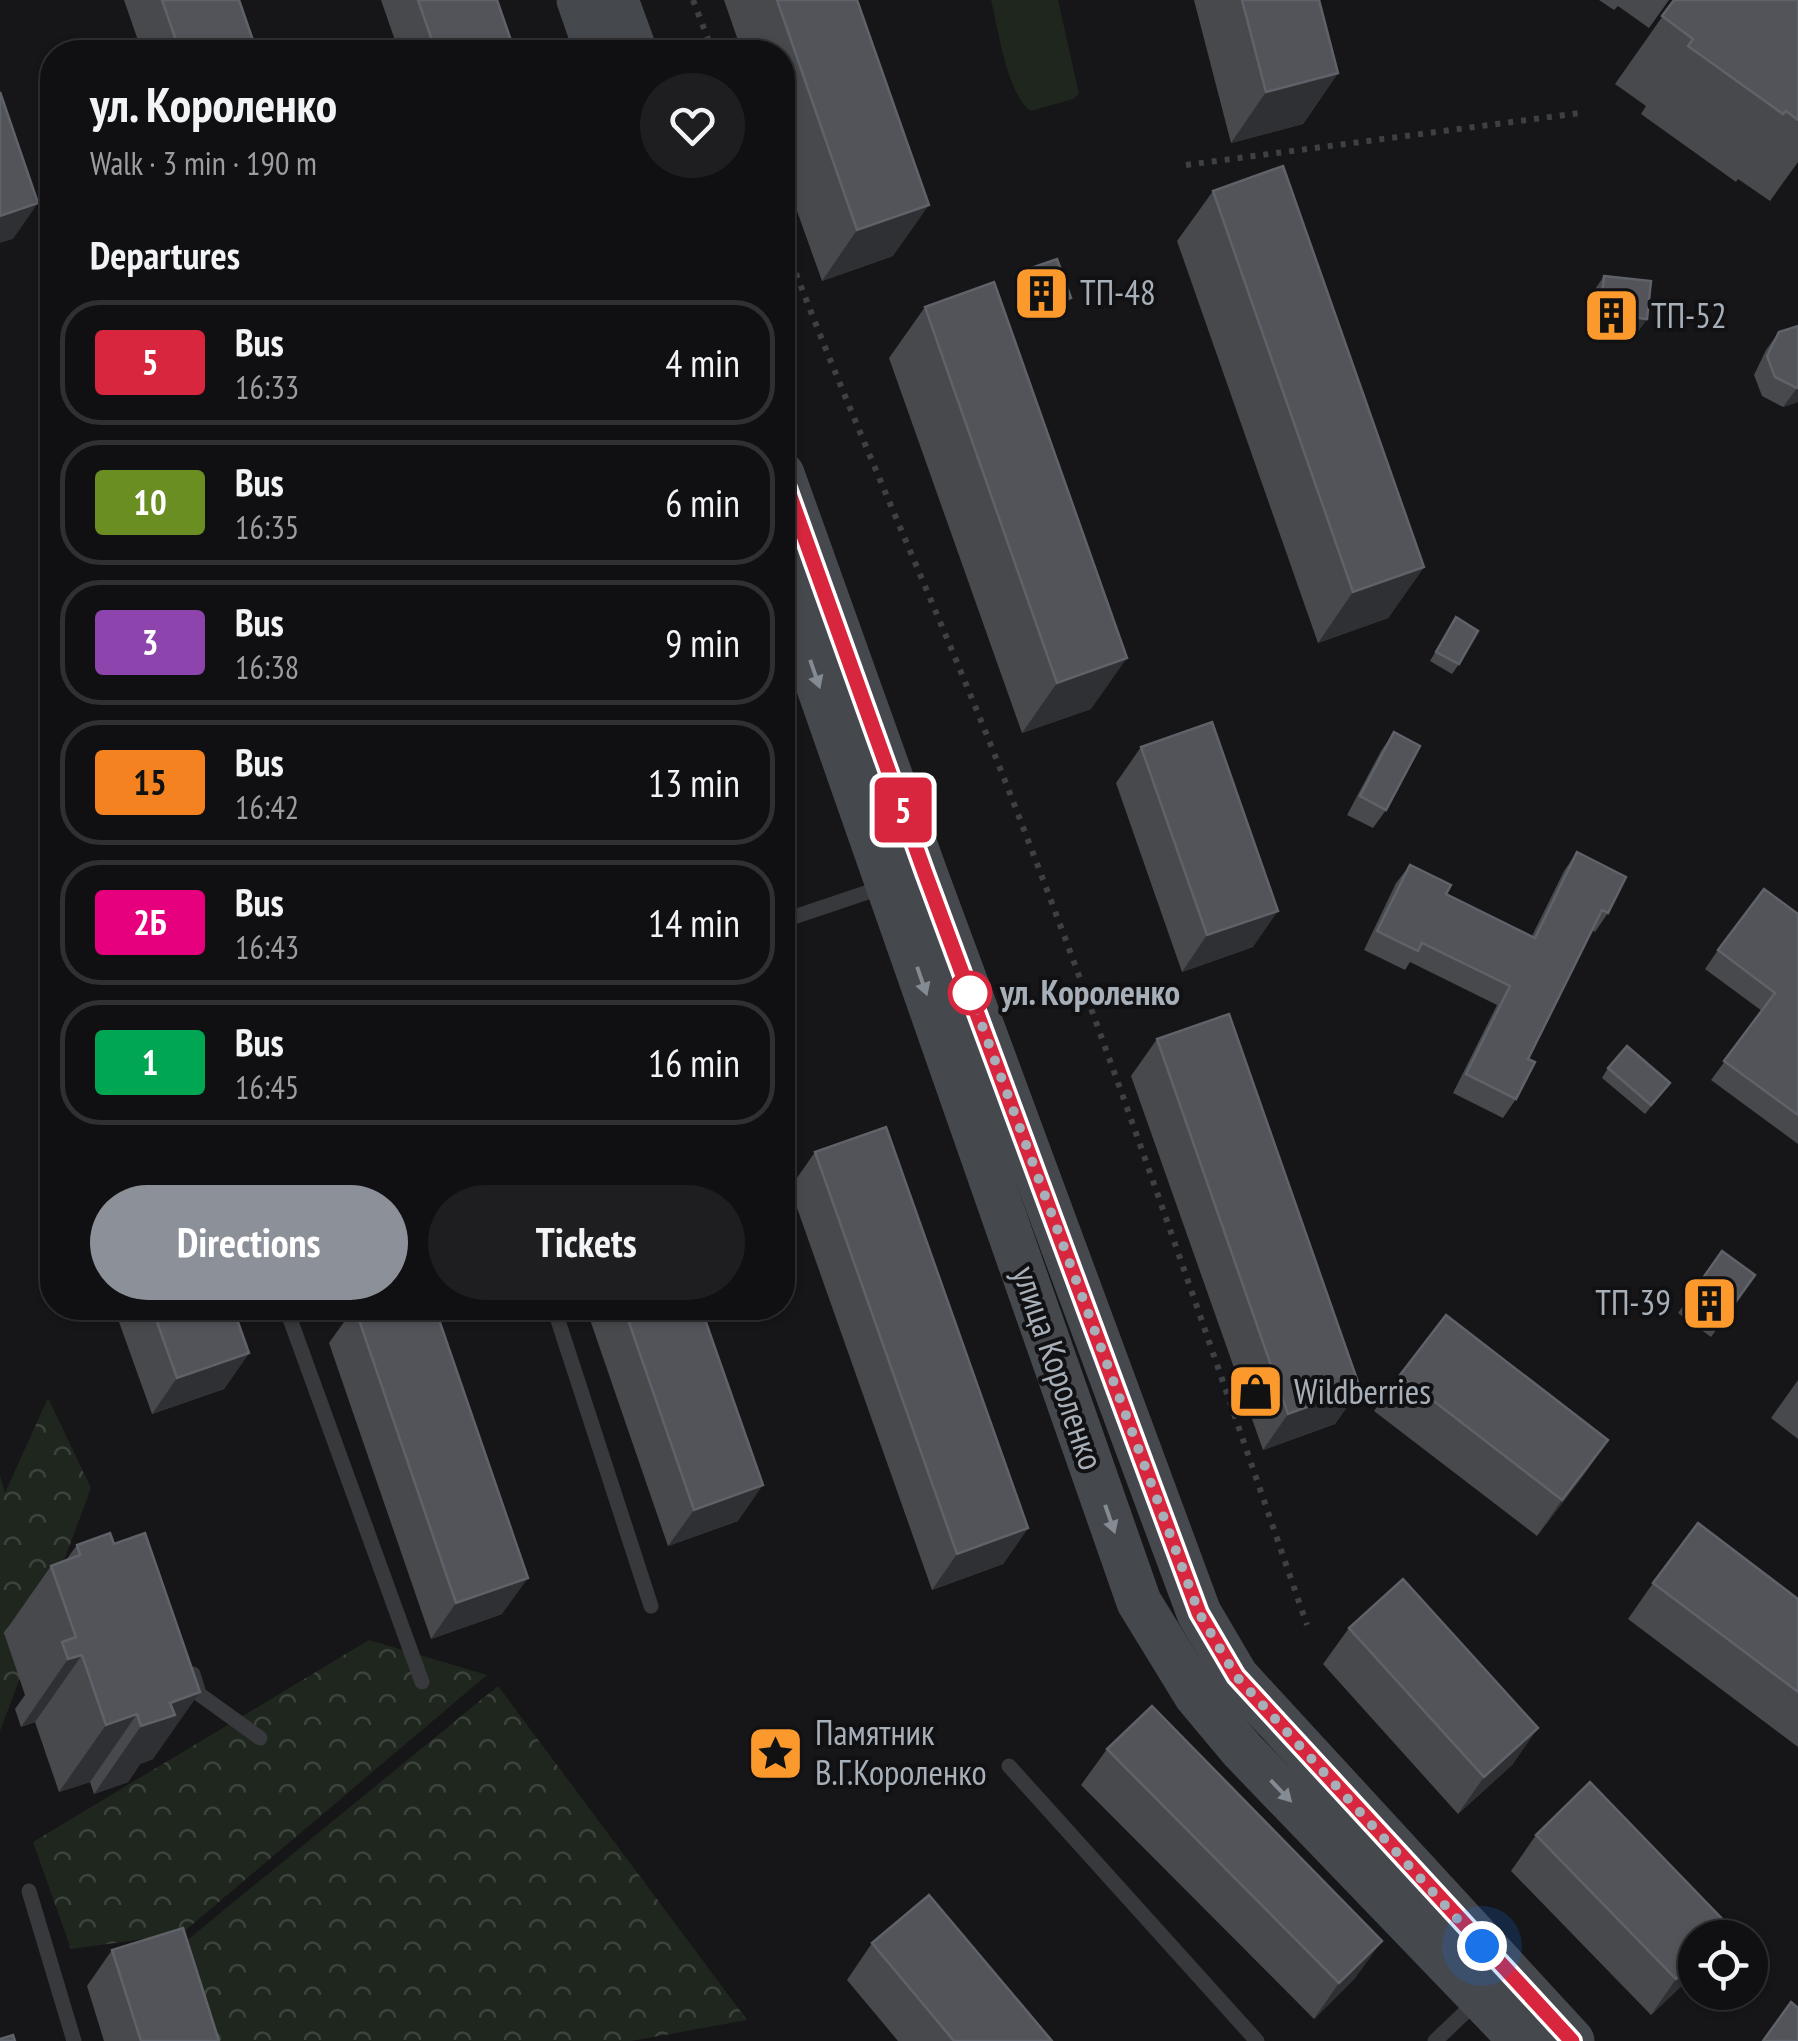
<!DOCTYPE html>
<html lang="en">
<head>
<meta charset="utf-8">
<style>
  body { margin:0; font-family:"PT Sans Narrow",sans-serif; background:#1e1e20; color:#f1f3f6; height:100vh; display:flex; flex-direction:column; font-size:38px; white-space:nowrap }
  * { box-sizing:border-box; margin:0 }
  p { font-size:32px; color:#9c9d9f }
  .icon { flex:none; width:55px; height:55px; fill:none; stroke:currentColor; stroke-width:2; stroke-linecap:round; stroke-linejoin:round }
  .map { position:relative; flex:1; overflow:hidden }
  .drawer { position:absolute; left:40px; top:40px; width:755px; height:1280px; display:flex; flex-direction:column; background:#101012; border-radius:40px; box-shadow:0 2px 8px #0004,0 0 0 2px #303032 }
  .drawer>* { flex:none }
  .badge { padding:0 20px; border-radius:8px; font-size:35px; line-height:65px }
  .controls { position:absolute; left:1678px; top:1920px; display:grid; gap:20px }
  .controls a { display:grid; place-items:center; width:90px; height:90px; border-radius:50%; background:#101012; box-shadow:0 2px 8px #0004,0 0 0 2px #303032; font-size:50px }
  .you { position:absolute; width:50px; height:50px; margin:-25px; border:8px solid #fff; border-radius:50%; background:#1a73e8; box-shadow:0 0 0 15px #1a73e833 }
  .map>.badge { position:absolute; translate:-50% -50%; box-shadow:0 0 0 5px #fff }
  h2 { padding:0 50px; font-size:38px; line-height:90px }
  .round { display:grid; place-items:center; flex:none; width:105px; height:105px; border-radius:52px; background:#1e1e20 }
  .head { display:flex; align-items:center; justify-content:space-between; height:170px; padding:0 50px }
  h1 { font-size:48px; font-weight:700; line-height:75px }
  .cta { display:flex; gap:20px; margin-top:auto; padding:20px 50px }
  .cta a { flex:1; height:115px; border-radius:60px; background:#8c9099; color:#fff; font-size:40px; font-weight:700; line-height:115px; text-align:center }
  .cta a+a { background:#1e1e20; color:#f1f3f6 }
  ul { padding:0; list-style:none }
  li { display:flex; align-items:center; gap:30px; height:125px; margin:0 20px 15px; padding:0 30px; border:5px solid #303032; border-radius:40px }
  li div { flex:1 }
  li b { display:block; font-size:38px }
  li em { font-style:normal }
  li .badge { min-width:110px; font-weight:700; text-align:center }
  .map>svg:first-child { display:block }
</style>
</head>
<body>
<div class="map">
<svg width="1798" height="2041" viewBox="0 0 1798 2041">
  <defs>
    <pattern id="forest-crowns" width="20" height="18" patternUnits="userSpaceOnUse" patternTransform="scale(2.5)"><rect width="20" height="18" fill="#1e261e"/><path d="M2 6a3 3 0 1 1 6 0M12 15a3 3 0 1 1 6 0" fill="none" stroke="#3c433d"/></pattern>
  </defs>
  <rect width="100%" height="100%" fill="#161618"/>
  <path fill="#1e261e" d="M991,0H1058L1079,94L1073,99L1031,111C1007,95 998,28 991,0Z"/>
  <g fill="url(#forest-crowns)">
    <path d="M48,1398L91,1488L0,1731V1475L5,1493Z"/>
    <path d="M369,1640L487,1675L181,1934L71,1949L33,1842Z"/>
    <path d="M498,1686L747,2020L631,2041H204L158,1964Z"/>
  </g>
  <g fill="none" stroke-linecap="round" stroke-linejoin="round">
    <g stroke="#3d4044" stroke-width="6" stroke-dasharray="5 8" stroke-linecap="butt">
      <path d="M693,0L713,52"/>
      <path d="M1186,165L1580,113"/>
      <path d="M782,237C849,415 928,587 998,763C1110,1047 1207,1337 1307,1625"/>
    </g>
    <g stroke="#37393d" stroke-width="15">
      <path d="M49,619L52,630"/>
      <path d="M782,921L883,887"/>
      <path d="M286,1308L422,1682"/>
      <path d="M554,1308L651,1606"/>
      <path d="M193,1674L199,1694L260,1738"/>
      <path d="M1009,1766L1257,2041"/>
      <path d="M29,1891L74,2041"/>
      <path d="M1435,2041L1478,2000"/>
    </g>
    <g stroke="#45484d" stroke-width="45">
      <path d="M579,0L597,52"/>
      <path d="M616,0L635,52"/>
      <path d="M782,474L925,873L1199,1613L1236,1676L1572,2041"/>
      <path d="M782,582L1139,1602L1196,1695L1242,1750L1522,2041"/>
    </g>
  </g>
  <g fill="#47494d">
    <path d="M124,0H239L257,52H142Z"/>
    <path d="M381,0H497L515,52H399Z"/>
    <path d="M724,0H857L893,256L822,281L782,169V52H742Z"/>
    <path d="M1194,0H1319L1338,73L1303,124L1231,143Z"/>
    <path d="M1599,0H1669L1649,28L1618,6L1614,10Z"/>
    <path d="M1674,0H1798V162L1770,201L1738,179L1736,182L1641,114L1646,106L1615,84Z"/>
    <path d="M1213,191L1424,567L1388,618L1318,643L1177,241Z"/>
    <path d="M1025,270L1064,307L1032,318L1019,279Z"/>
    <path d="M1604,276L1647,319L1634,337L1587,332L1591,295Z"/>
    <path d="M925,307L1091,709L1022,733L889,358Z"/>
    <path d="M1798,326V402L1783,407L1762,396L1754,375L1766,350L1779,332Z"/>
    <path d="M1456,617L1459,664L1452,674L1430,661Z"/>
    <path d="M1394,732L1386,810L1373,828L1347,815L1381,751Z"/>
    <path d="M1141,747L1253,947L1182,972L1116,783Z"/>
    <path d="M1577,852L1608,913L1595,932L1592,930L1528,1059L1516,1099L1503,1118L1453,1093L1497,1005L1410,962L1405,970L1364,950L1396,883L1410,865L1446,894L1532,936L1564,871Z"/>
    <path d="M1798,914V1144L1711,1080L1762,1011L1705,969L1718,950Z"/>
    <path d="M1157,1039L1360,1388L1335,1424L1263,1450L1131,1076Z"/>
    <path d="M1608,1068L1663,1092L1645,1114L1602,1078Z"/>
    <path d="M52,1110V1134L47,1118Z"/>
    <path d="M815,1152L1028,1528L1003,1564L932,1590L790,1188Z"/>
    <path d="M1722,1251L1755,1275L1711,1337L1678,1313Z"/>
    <path d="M114,1308H233L249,1353L224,1389L152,1414Z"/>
    <path d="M354,1308L502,1614L431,1639L329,1343Z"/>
    <path d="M586,1308H701L738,1521L668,1546Z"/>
    <path d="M1400,1375L1608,1440L1583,1476L1537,1536L1374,1411Z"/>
    <path d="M1798,1380V1439L1771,1418Z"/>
    <path d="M77,1545L153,1759L140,1764L128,1782L94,1794L90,1782L59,1792L35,1722L21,1727L15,1709L25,1695L4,1633L51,1566L66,1560Z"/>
    <path d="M1653,1583L1798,1599V1747L1628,1619Z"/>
    <path d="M1349,1628L1513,1764L1458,1814L1323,1664Z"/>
    <path d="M1107,1749L1356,1977L1314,2019L1081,1785Z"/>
    <path d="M1536,1835L1695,1973L1651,2015L1511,1871Z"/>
    <path d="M872,1943L1052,2041H898L847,1980Z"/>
    <path d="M112,1950L219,2041H104L87,1986Z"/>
  </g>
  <g fill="#2f3033">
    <path d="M1338,73L1303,124L1231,143L1266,92Z"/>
    <path d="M38,203L13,239L0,243V216Z"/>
    <path d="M929,205L893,256L822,281L857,230Z"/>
    <path d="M1071,298L1064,307L1032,318L1039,308Z"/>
    <path d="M1600,313L1647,319L1634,337L1587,332Z"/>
    <path d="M1797,388H1798V402L1783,407Z"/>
    <path d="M1424,567L1388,618L1318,643L1353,592Z"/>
    <path d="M1127,658L1091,709L1022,733L1057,683Z"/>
    <path d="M791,837L782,849V840Z"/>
    <path d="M1278,911L1253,947L1182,972L1207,935Z"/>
    <path d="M249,1353L224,1389L152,1414L177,1378Z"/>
    <path d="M1360,1388L1335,1424L1263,1450L1288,1414Z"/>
    <path d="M1608,1440L1583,1476L1537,1536L1562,1500Z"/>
    <path d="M763,1485L738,1521L668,1546L694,1510Z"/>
    <path d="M1028,1528L1003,1564L932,1590L957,1554Z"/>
    <path d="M528,1578L502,1614L431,1639L456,1603Z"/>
    <path d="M82,1655L35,1722L21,1727L68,1659Z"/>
    <path d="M200,1692L153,1759L140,1764L128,1782L94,1794L141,1726L170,1703Z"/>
    <path d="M137,1714L90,1782L59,1792L106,1725Z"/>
    <path d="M1538,1728L1513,1764L1458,1814L1484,1777Z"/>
    <path d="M1382,1941L1356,1977L1314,2019L1339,1983Z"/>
    <path d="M1695,1961V1973L1651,2015L1676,1979Z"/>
  </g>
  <g fill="#525459" stroke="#5f6268" stroke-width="2.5">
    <path d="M162,0H239L257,52H180Z"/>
    <path d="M418,0H497L515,52H436Z"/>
    <path d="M777,0H857L929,205L857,230Z"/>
    <path d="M1242,0H1319L1338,73L1266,92Z"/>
    <path d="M1674,0H1798V120L1786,111L1783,114L1688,46L1693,39L1662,16Z"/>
    <path d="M0,92L38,203L0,216Z"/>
    <path d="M1283,166L1424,567L1353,592L1213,191Z"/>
    <path d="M1057,259L1071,298L1039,308L1025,270Z"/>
    <path d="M1604,276L1651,281L1647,319L1600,313Z"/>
    <path d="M994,282L1127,658L1057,683L925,307Z"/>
    <path d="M1798,326V388H1797L1775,377L1767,356L1779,332Z"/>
    <path d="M1456,617L1478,631L1459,664L1436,652Z"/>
    <path d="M1212,722L1278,911L1207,935L1141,747Z"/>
    <path d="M1394,732L1420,746L1386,810L1360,796Z"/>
    <path d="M782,813L791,837L782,840Z"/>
    <path d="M1577,852L1626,877L1608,913L1602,910L1528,1059L1535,1062L1516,1099L1466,1074L1510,986L1422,943L1418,951L1377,931L1410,865L1451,885L1446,894L1535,938Z"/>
    <path d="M1764,889L1798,914V1115L1724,1061L1775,993L1718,950Z"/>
    <path d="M1229,1014L1360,1388L1288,1414L1157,1039Z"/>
    <path d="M1627,1046L1670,1083L1651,1105L1608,1068Z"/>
    <path d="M886,1127L1028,1528L957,1554L815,1152Z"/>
    <path d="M1722,1251L1755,1275L1724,1318L1691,1295Z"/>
    <path d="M152,1308H233L249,1353L177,1378Z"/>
    <path d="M355,1308H435L528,1578L456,1603Z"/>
    <path d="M624,1308H701L763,1485L694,1510Z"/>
    <path d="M1446,1315L1608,1440L1562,1500L1400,1375Z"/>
    <path d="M1698,1523L1798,1599V1692L1653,1583Z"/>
    <path d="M110,1533L114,1544L145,1533L200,1692L170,1703L175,1715L141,1726L137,1714L106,1725L82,1655L68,1659L62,1642L76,1637L51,1566L80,1555L77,1545Z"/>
    <path d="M1403,1579L1538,1728L1484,1777L1349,1628Z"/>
    <path d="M1152,1706L1382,1941L1339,1983L1107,1749Z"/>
    <path d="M1590,1782L1730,1927L1719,1938H1695V1961L1676,1979L1536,1835Z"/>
    <path d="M929,1895L1052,2041H954L872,1943Z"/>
    <path d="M183,1928L219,2041H141L112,1950Z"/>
    <path d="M1791,2002L1798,2008V2041H1763Z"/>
    <path d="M13,2035L15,2041H0V2039Z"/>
  </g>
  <defs><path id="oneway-solid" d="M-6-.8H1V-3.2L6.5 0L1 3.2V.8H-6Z" transform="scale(2.5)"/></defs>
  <g fill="#858b93">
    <use href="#oneway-solid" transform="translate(815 674) rotate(71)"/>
    <use href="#oneway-solid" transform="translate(922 981) rotate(71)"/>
    <use href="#oneway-solid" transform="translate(1110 1519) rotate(71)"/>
    <use href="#oneway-solid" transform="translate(1281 1791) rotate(46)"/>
  </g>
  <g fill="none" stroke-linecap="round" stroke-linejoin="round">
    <defs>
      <path id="line" d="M782,474L925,873L1199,1613L1236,1676L1572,2041"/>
    </defs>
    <use href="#line" stroke="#fff" stroke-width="22"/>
    <use href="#line" stroke="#d7263d" stroke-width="15"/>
    <path stroke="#a7afb9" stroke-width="10" stroke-dasharray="0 18" d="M970,993L1199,1613L1236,1676L1482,1946"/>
  </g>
  <defs>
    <symbol id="building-square" viewBox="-11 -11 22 22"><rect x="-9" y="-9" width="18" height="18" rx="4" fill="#fb992c" stroke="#111113"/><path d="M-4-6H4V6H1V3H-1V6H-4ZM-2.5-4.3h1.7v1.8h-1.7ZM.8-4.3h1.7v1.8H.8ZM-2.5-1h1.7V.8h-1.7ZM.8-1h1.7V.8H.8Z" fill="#111"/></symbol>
    <symbol id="shop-square" viewBox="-11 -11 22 22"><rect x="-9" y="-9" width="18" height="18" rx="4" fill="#fb992c" stroke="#111113"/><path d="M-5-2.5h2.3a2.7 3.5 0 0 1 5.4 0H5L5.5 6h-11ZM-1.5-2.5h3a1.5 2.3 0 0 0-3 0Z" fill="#111"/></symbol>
    <symbol id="sight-square" viewBox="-11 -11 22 22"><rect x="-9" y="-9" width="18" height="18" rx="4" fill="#fb992c" stroke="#111113"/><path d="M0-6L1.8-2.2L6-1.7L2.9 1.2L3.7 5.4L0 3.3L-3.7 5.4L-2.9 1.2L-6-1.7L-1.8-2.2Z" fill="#111"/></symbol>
  </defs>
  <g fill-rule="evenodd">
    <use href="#building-square" x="1010" y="262" width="63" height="63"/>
    <use href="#building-square" x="1580" y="284" width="63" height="63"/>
    <use href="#building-square" x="1678" y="1272" width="63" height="63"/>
    <use href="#shop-square" x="1224" y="1360" width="63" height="63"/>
    <use href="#sight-square" x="744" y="1722" width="63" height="63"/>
  </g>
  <circle fill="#fff" stroke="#d7263d" stroke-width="5" cx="970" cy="993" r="20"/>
  <g text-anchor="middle" stroke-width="8" stroke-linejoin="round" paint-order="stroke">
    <g font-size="35" fill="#a7afb9" stroke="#111113" text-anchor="start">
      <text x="1080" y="305">ТП-48</text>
      <text x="1651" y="328">ТП-52</text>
      <text x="1671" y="1315" text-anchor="end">ТП-39</text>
      <text x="1294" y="1404">Wildberries</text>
      <text x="815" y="1745">Памятник<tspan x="815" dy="40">В.Г.Короленко</tspan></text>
    </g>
    <g font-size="35" font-weight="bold" fill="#a7afb9" stroke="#111113" text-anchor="start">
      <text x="1000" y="1005">ул. Короленко</text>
    </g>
    <g font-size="35" fill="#a7afb9" stroke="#111113">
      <text transform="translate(1058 1368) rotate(71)" y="12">улица Короленко</text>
    </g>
  </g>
</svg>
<div class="controls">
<a><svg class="icon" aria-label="locate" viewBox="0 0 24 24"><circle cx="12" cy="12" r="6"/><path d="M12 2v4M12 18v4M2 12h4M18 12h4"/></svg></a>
</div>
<div class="you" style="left:1482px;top:1946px"></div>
<b class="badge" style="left:903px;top:810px;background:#d7263d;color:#fff">5</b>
<section class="drawer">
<div class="head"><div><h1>ул. Короленко</h1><p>Walk · 3 min · 190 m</p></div><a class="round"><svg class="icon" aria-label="heart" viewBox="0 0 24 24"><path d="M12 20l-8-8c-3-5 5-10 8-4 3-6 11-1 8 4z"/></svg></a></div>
<h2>Departures</h2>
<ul>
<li><span class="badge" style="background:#d7263d;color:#fff">5</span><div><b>Bus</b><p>16:33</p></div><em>4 min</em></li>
<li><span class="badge" style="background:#6b8e23;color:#fff">10</span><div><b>Bus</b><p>16:35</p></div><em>6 min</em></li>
<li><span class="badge" style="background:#8e44ad;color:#fff">3</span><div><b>Bus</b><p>16:38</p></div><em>9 min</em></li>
<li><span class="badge" style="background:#f58220;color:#111">15</span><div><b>Bus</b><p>16:42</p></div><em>13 min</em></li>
<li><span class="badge" style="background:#e6007e;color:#fff">2Б</span><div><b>Bus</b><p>16:43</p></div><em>14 min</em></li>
<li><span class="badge" style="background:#00a651;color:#fff">1</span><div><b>Bus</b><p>16:45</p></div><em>16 min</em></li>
</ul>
<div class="cta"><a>Directions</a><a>Tickets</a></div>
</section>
</div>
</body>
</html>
